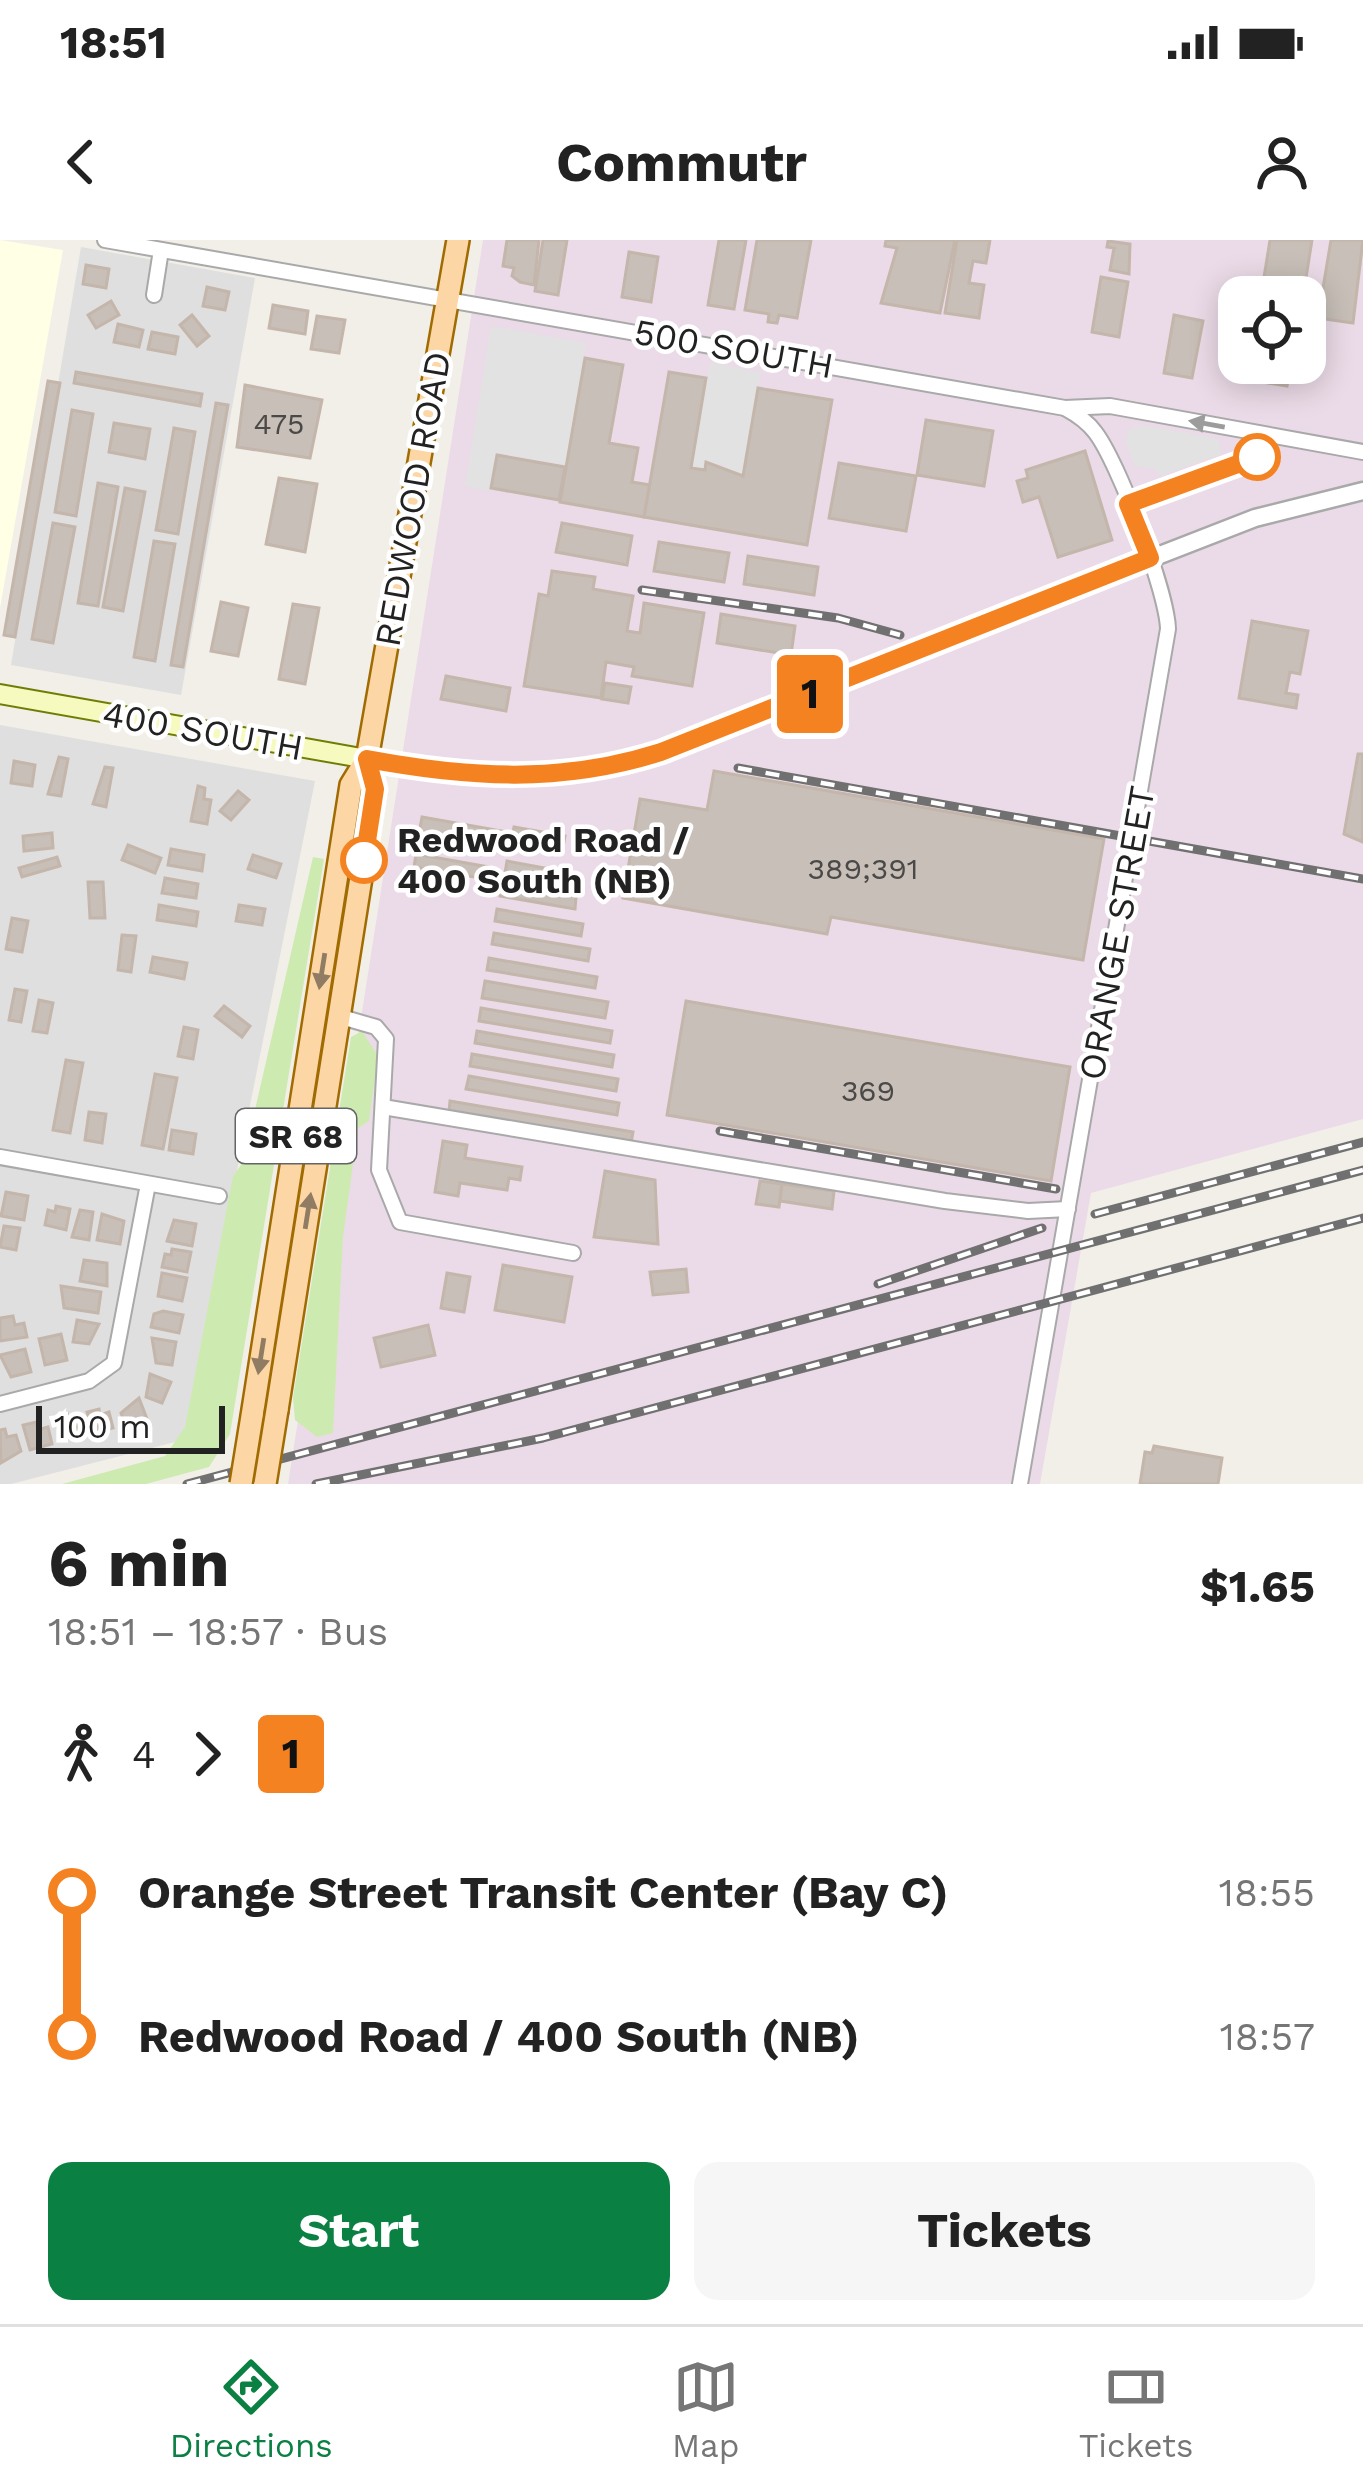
<!DOCTYPE html>
<html lang="en">
<head>
<meta charset="utf-8">
<style>
  body { margin:0; font-family:"Work Sans",sans-serif; background:#f6f6f6; color:#222; height:100vh; display:flex; flex-direction:column; font-size:45px; white-space:nowrap }
  * { box-sizing:border-box; margin:0 }
  p { font-size:39px; color:#767676 }
  .icon { flex:none; width:66px; height:66px; fill:none; stroke:currentColor; stroke-width:2; stroke-linecap:round; stroke-linejoin:round }
  .map { position:relative; height:1244px; overflow:hidden }
  .sheet { display:flex; flex-direction:column; background:#fff; flex:1 }
  .sheet>* { flex:none }
  .badge { padding:0 24px; border-radius:9px; font-size:42px; line-height:78px }
  .controls { position:absolute; left:1218px; top:36px; display:grid; gap:24px }
  .controls a { display:grid; place-items:center; width:108px; height:108px; border-radius:24px; background:#fff; box-shadow:0 6px 30px #0003; font-size:60px }
  .scale { position:absolute; left:36px; bottom:30px; width:189px; box-sizing:border-box; padding-left:12px; border:6px solid #222; border-top:0; font-size:33px; line-height:42px; white-space:nowrap; color:#222; -webkit-text-stroke:9px #fff; paint-order:stroke }
  .map>.badge { position:absolute; translate:-50% -50%; box-shadow:0 0 0 6px #fff }
  .legs { display:flex; align-items:center; gap:18px; height:132px; padding:0 48px; font-size:39px }
  .legs p { margin-inline-start:auto }
  .head { display:flex; align-items:center; justify-content:space-between; height:204px; padding:0 48px }
  h1 { font-size:66px; font-weight:700; line-height:90px }
  .button { display:flex; gap:24px; margin-top:auto; padding:24px 48px }
  .button a { flex:1; height:138px; border-radius:24px; background:#0b8043; color:#fff; font-size:48px; font-weight:700; line-height:138px; text-align:center }
  .button a+a { background:#f6f6f6; color:#222 }
  ul { padding:0 48px; list-style:none }
  li { display:flex; align-items:center; gap:42px; height:144px; font-size:45px }
  li i { display:grid; place-items:center; width:18px; height:100%; margin:0 15px; background:currentColor }
  li i::after { content:''; width:30px; height:30px; margin:-15px; border:9px solid; border-radius:50%; background:#fff }
  li p { margin-inline-start:auto }
  li:first-child i { background:linear-gradient(#0000 50%,currentColor 0) }
  li:last-child i { background:linear-gradient(currentColor 50%,#0000 0) }
  .status { display:flex; justify-content:space-between; align-items:center; height:84px; padding:0 60px; background:#fff; direction:ltr }
  .status svg { height:33px; fill:currentColor }
  header { display:flex; justify-content:space-between; align-items:center; height:156px; padding:0 48px; background:#fff; font-size:54px; font-weight:700 }
  .dock { display:flex; justify-content:space-around; align-items:center; height:168px; border-top:3px solid #e0e0e0; background:#fff; font-size:33px; color:#767676 }
  .dock a { display:grid; justify-items:center; gap:6px }
  .dock .on { color:#0b8043 }
  .map>svg:first-child { display:block }
</style>
</head>
<body>
<div class="status"><b>18:51</b><svg viewBox="0 0 49 12"><path d="M0 12V9h3v3zM5 12V6h3v6zM10 12V3h3v9zM15 12V0h3v12zM26 1h20v11H26zM47 4h2v5h-2z"/></svg></div>
<header><svg class="icon" aria-label="back" viewBox="0 0 24 24"><path d="M15 5l-7 7 7 7"/></svg>Commutr<svg class="icon" aria-label="person" viewBox="0 0 24 24"><circle cx="12" cy="8" r="4"/><path d="M4 21q1-7 8-7t8 7"/></svg></header>
<div class="map">
<svg width="1363" height="1244" viewBox="0 0 1363 1244">
  <rect width="100%" height="100%" fill="#f2efe9"/>
  <g fill="#e0dfdf">
    <path d="M81,7L255,38L181,455L11,425Z"/>
    <path d="M0,485L315,541L183,1200L11,1244H0Z"/>
  </g>
  <path fill="#ebdbe8" fill-rule="evenodd" d="M483,0H1363V879L1091,953L1040,1244H288ZM1239,57H1305V123H1239Z"/>
  <path fill="#ffffe5" d="M0,0L63,10L0,368Z"/>
  <g fill="#cdebb0">
    <path d="M313,617L324,619L230,1194L209,1227L146,1244H62L165,1216L185,1187L233,936L243,922Z"/>
    <path d="M362,791L378,816L369,881L358,888L343,997L333,1193L317,1197L295,1180L293,1158L351,797Z"/>
  </g>
  <g fill="#e2e2e2">
    <path d="M491,86L586,103L566,225L497,213L490,251L465,246Z"/>
    <path d="M710,123L761,132L743,236L722,232L723,225L707,222L705,230L691,228Z"/>
    <path d="M1143,185L1218,199L1222,214L1158,236L1157,229L1135,226L1126,202L1129,190Z"/>
  </g>
  <g fill="#c7bfb8" stroke="#c4b6ab" stroke-width="3">
    <path d="M507,0H539L534,45L520,42L512,36L514,28L503,26Z"/>
    <path d="M543,0H567L558,55L535,51Z"/>
    <path d="M719,0H746L734,69L708,65Z"/>
    <path d="M757,0H811L797,78L779,75L777,83L768,82L769,74L745,70Z"/>
    <path d="M886,0H955L940,73L881,63L897,8L885,6Z"/>
    <path d="M957,0H990L986,23L973,21L969,43L984,45L979,78L945,73Z"/>
    <path d="M1270,0H1312L1303,57H1273L1274,52L1262,50Z"/>
    <path d="M1331,0H1363L1353,83L1318,78Z"/>
    <path d="M1108,1L1130,4L1129,34L1110,30L1114,8L1107,7Z"/>
    <path d="M629,12L658,17L651,62L622,57Z"/>
    <path d="M86,25L109,29L106,48L83,44Z"/>
    <path d="M1101,37L1128,42L1119,97L1092,92Z"/>
    <path d="M207,47L229,52L225,70L203,66Z"/>
    <path d="M111,61L119,75L96,88L88,75Z"/>
    <path d="M273,65L308,71L305,94L269,88Z"/>
    <path d="M192,75L209,96L197,106L180,85Z"/>
    <path d="M1174,75L1203,81L1192,138L1164,133Z"/>
    <path d="M317,76L345,80L339,113L311,109Z"/>
    <path d="M118,84L143,90L139,107L114,102Z"/>
    <path d="M152,92L178,97L175,114L148,109Z"/>
    <path d="M585,118L623,125L609,203L638,208L632,242L650,245L644,277L560,262Z"/>
    <path d="M1271,123H1291L1287,146L1268,143Z"/>
    <path d="M76,132L202,154L200,166L74,143Z"/>
    <path d="M669,132L706,138L691,228L705,230L706,222L743,236L758,148L832,160L807,305L644,277Z"/>
    <path d="M48,141L60,143L15,397L4,395Z"/>
    <path d="M245,145L322,160L310,218L237,207Z"/>
    <path d="M216,163L228,165L183,427L171,425Z"/>
    <path d="M72,170L93,174L76,276L55,272Z"/>
    <path d="M926,180L993,191L984,246L917,235Z"/>
    <path d="M114,183L150,189L145,219L109,212Z"/>
    <path d="M174,188L195,192L178,294L156,290Z"/>
    <path d="M1085,211L1112,300L1058,317L1039,257L1023,262L1017,241L1028,238L1026,230Z"/>
    <path d="M497,215L565,227L559,260L491,248Z"/>
    <path d="M839,223L916,236L906,291L829,278Z"/>
    <path d="M279,238L317,244L305,312L266,304Z"/>
    <path d="M98,243L118,247L98,366L78,363Z"/>
    <path d="M125,248L145,252L123,371L103,367Z"/>
    <path d="M53,283L75,287L53,403L32,399Z"/>
    <path d="M562,283L632,296L627,325L556,312Z"/>
    <path d="M154,301L175,304L155,421L134,417Z"/>
    <path d="M659,302L729,313L724,342L654,331Z"/>
    <path d="M748,316L818,327L814,355L744,344Z"/>
    <path d="M552,331L595,337L593,349L633,356L627,391L640,393L644,363L704,373L692,446L632,436L634,427L606,422L601,458L524,446L539,354L548,356Z"/>
    <path d="M221,362L248,368L238,416L211,411Z"/>
    <path d="M293,364L319,368L305,444L279,439Z"/>
    <path d="M721,374L795,386L791,415L717,403Z"/>
    <path d="M1252,381L1308,391L1300,434L1290,432L1286,453L1298,455L1296,468L1239,458Z"/>
    <path d="M446,436L510,448L506,471L441,459Z"/>
    <path d="M605,443L631,447L628,463L602,459Z"/>
    <path d="M1358,514H1363V602L1344,594Z"/>
    <path d="M59,517L68,519L61,556L48,554Z"/>
    <path d="M14,521L35,525L32,546L11,543Z"/>
    <path d="M105,527L113,528L106,567L93,564Z"/>
    <path d="M714,531L1104,599L1083,720L831,677L827,694L623,658L640,559L707,570Z"/>
    <path d="M198,546L205,548L204,559L211,560L207,584L191,581Z"/>
    <path d="M238,551L249,560L231,580L220,571Z"/>
    <path d="M422,577L513,593L510,610L419,594Z"/>
    <path d="M514,587L565,596L562,613L511,604Z"/>
    <path d="M52,593L53,608L24,611L23,596Z"/>
    <path d="M128,605L161,618L155,633L122,620Z"/>
    <path d="M171,609L204,615L202,631L168,625Z"/>
    <path d="M416,614L489,627L487,639L414,627Z"/>
    <path d="M253,615L281,624L276,638L248,629Z"/>
    <path d="M57,617L60,626L22,637L19,628Z"/>
    <path d="M507,621L566,632L564,643L505,633Z"/>
    <path d="M165,638L198,644L196,658L162,653Z"/>
    <path d="M88,642H103L105,678H90Z"/>
    <path d="M502,644L576,657L575,669L500,656Z"/>
    <path d="M159,665L198,672L196,686L157,680Z"/>
    <path d="M239,665L265,669L262,685L236,681Z"/>
    <path d="M497,669L583,684L581,696L495,681Z"/>
    <path d="M12,678L28,681L22,712L6,709Z"/>
    <path d="M494,693L590,709L588,721L492,704Z"/>
    <path d="M122,695L136,696L131,732L118,730Z"/>
    <path d="M153,717L187,723L184,739L150,732Z"/>
    <path d="M489,718L597,737L595,748L487,730Z"/>
    <path d="M485,741L608,762L605,778L482,758Z"/>
    <path d="M15,749L27,751L21,782L9,780Z"/>
    <path d="M39,760L53,763L47,793L33,791Z"/>
    <path d="M686,761L1070,827L1051,941L667,875Z"/>
    <path d="M224,766L250,786L242,797L215,776Z"/>
    <path d="M481,768L612,791L610,803L479,781Z"/>
    <path d="M184,787L198,790L193,819L178,816Z"/>
    <path d="M477,791L614,815L612,827L475,803Z"/>
    <path d="M472,814L618,839L616,851L470,826Z"/>
    <path d="M66,820L83,823L70,893L53,890Z"/>
    <path d="M155,834L177,838L163,909L142,905Z"/>
    <path d="M469,836L619,863L617,875L466,849Z"/>
    <path d="M450,861L633,892L631,903L449,872Z"/>
    <path d="M89,872L106,874L102,903L85,900Z"/>
    <path d="M172,890L196,894L193,914L169,910Z"/>
    <path d="M443,901L467,905L465,918L522,927L520,940L509,938L507,950L460,943L458,956L435,952Z"/>
    <path d="M605,931L655,940L658,1004L594,997Z"/>
    <path d="M760,941L782,944L779,967L756,964Z"/>
    <path d="M782,944L834,951L832,969L780,961Z"/>
    <path d="M6,952L28,956L24,980L1,976Z"/>
    <path d="M56,966L70,969L66,990L45,985L48,970L55,972Z"/>
    <path d="M80,970L93,972L89,1000L72,997Z"/>
    <path d="M102,974L124,981L120,1004L97,1000Z"/>
    <path d="M174,980L196,984L192,1006L167,1001Z"/>
    <path d="M4,986L20,988L16,1010L0,1007Z"/>
    <path d="M172,1009L191,1012L187,1032L162,1027L165,1014L171,1015Z"/>
    <path d="M84,1020L107,1023V1046L80,1041Z"/>
    <path d="M503,1025L572,1037L564,1082L495,1070Z"/>
    <path d="M686,1029L688,1052L653,1055L650,1032Z"/>
    <path d="M162,1033L187,1038L182,1061L158,1056Z"/>
    <path d="M447,1033L470,1037L464,1072L441,1068Z"/>
    <path d="M61,1046L101,1052L98,1073L64,1068Z"/>
    <path d="M163,1071L183,1075L179,1093L151,1087L154,1074Z"/>
    <path d="M13,1076L15,1085L24,1083L27,1097L0,1101V1078Z"/>
    <path d="M77,1080L99,1084L89,1104L73,1102Z"/>
    <path d="M428,1085L435,1115L381,1127L374,1098Z"/>
    <path d="M61,1094L67,1120L45,1125L39,1099Z"/>
    <path d="M152,1098L176,1102L172,1125L156,1123Z"/>
    <path d="M25,1109L31,1132L11,1137L0,1115Z"/>
    <path d="M150,1134L171,1142L162,1163L146,1157Z"/>
    <path d="M139,1158L147,1179L126,1187L121,1173Z"/>
    <path d="M99,1169L100,1175L109,1172L113,1188L93,1193L87,1172Z"/>
    <path d="M67,1173L69,1181L79,1178L83,1193L61,1199L55,1177Z"/>
    <path d="M36,1182L38,1190L48,1187L52,1204L30,1210L23,1185Z"/>
    <path d="M5,1189L7,1197L16,1195L21,1211L1,1223L0,1190Z"/>
    <path d="M1154,1206L1222,1218L1218,1244H1140L1145,1212L1152,1213Z"/>
  </g>
  <g fill="none" stroke-linecap="round" stroke-linejoin="round">
    <defs>
      <g id="minor">
        <path d="M105,0L1065,168L1110,166L1363,212"/>
        <path d="M154,55L161,10"/>
        <path d="M338,776L376,787L386,799L379,930L400,982L573,1013"/>
        <path d="M383,867L945,961L1028,971L1068,969"/>
        <path d="M0,917L219,956"/>
        <path d="M0,1164L89,1141L114,1123L148,944"/>
        <path d="M1020,1244L1168,389C1167,352 1118,221 1095,192C1087,181 1076,174 1065,168"/>
      </g>
      <path id="tertiary" d="M367,519C455,536 535,543 623,524L1255,278L1363,251"/>
      <path id="secondary" d="M0,454L367,519"/>
      <g id="primary">
        <path d="M277,1170L375,549L367,519"/>
        <path d="M252,1176L351,545L367,519L458,0"/>
      </g>
    </defs>
    <use href="#minor" stroke="#a9a9a9" stroke-width="18"/>
    <use href="#tertiary" stroke="#a9a9a9" stroke-width="21"/>
    <use href="#secondary" stroke="#707d05" stroke-width="22"/>
    <use href="#primary" stroke="#a06b00" stroke-width="26"/>
    <use href="#minor" stroke="#fff" stroke-width="14"/>
    <use href="#tertiary" stroke="#fff" stroke-width="16"/>
    <use href="#secondary" stroke="#f7fabf" stroke-width="18"/>
    <use href="#primary" stroke="#fcd6a4" stroke-width="21"/>
    <defs>
      <g id="rail">
        <path d="M642,350L838,378L900,395"/>
        <path d="M738,528L1363,639"/>
        <path d="M720,891L1056,949"/>
        <path d="M1095,974L1363,902"/>
        <path d="M878,1044L1042,988"/>
        <path d="M187,1244L1363,930"/>
        <path d="M316,1244L543,1198L1363,978"/>
      </g>
    </defs>
    <use href="#rail" stroke="#707070" stroke-width="9"/>
    <use href="#rail" stroke="#fff" stroke-width="4.5" stroke-dasharray="14" stroke-linecap="butt"/>
    <defs>
      <g id="primary-bridge">
        <path d="M241,1244L252,1176"/>
        <path d="M265,1244L277,1170"/>
      </g>
    </defs>
    <use href="#primary-bridge" stroke="#a06b00" stroke-width="26" stroke-linecap="butt"/>
    <use href="#primary-bridge" stroke="#fcd6a4" stroke-width="21"/>
  </g>
  <defs><path id="oneway-solid" d="M-6-.8H1V-3.2L6.5 0L1 3.2V.8H-6Z" transform="scale(3)"/></defs>
  <use fill="#9c9c9c" href="#oneway-solid" transform="translate(1207 184) rotate(-170)"/>
  <g fill="#8f7c63">
    <use href="#oneway-solid" transform="translate(322 731) rotate(99)"/>
    <use href="#oneway-solid" transform="translate(308 971) rotate(-81)"/>
    <use href="#oneway-solid" transform="translate(261 1116) rotate(99)"/>
  </g>
  <g fill="none" stroke-linecap="round" stroke-linejoin="round">
    <defs>
      <path id="line-1" d="M364,620L375,549L367,519C469,538 561,544 661,512L1150,318L1128,264L1257,217"/>
    </defs>
    <use href="#line-1" stroke="#fff" stroke-width="27"/>
    <use href="#line-1" stroke="#f58220" stroke-width="18"/>
  </g>
  <g fill="#fff" stroke="#f58220" stroke-width="6">
    <circle cx="1257" cy="217" r="21"/>
    <circle cx="364" cy="620" r="21"/>
  </g>
  <g text-anchor="middle" stroke-width="9" stroke-linejoin="round" paint-order="stroke">
    <g font-size="30" fill="#4b4948">
      <text x="279" y="194">475</text>
      <text x="863" y="639">389;391</text>
      <text x="868" y="861">369</text>
    </g>
    <rect fill="#fff" stroke="#646464" stroke-width="3" x="236" y="869" width="120" height="54" rx="9"/>
    <g font-size="33" font-weight="bold" fill="#222">
      <text x="296" y="908">SR 68</text>
    </g>
    <g font-size="36" fill="#222" stroke="#fff">
      <text transform="translate(734 108) rotate(10)" y="13">500 SOUTH</text>
      <text transform="translate(412 259) rotate(-80)" y="13">REDWOOD ROAD</text>
      <text transform="translate(203 490) rotate(10)" y="13">400 SOUTH</text>
      <text transform="translate(1116 693) rotate(-80)" y="13">ORANGE STREET</text>
    </g>
    <g font-size="36" font-weight="bold" fill="#222" stroke="#fff" text-anchor="start">
      <text x="397" y="612">Redwood Road /<tspan x="397" dy="41">400 South (NB)</tspan></text>
    </g>
  </g>
</svg>
<div class="controls">
<a><svg class="icon" aria-label="locate" viewBox="0 0 24 24"><circle cx="12" cy="12" r="6"/><path d="M12 2v4M12 18v4M2 12h4M18 12h4"/></svg></a>
</div>
<div class="scale">100 m</div>
<b class="badge" style="left:810px;top:454px;background:#f58220;color:#111">1</b>
</div>
<section class="sheet">
<div class="head"><div><h1>6 min</h1><p>18:51 – 18:57 · Bus</p></div><b>$1.65</b></div>
<div class="legs"><svg class="icon" aria-label="walk" viewBox="0 0 24 24"><circle cx="13" cy="4" r="2"/><path d="M13 8l-2 6 4 7M11 14l-3 7M7 12l3-4h3l4 4"/></svg>4<svg class="icon" aria-label="forward" viewBox="0 0 24 24"><path d="M9 5l7 7-7 7"/></svg><b class="badge" style="background:#f58220;color:#111">1</b></div>
<ul>
<li><i style="color:#f58220"></i><b>Orange Street Transit Center (Bay C)</b><p>18:55</p></li>
<li><i style="color:#f58220"></i><b>Redwood Road / 400 South (NB)</b><p>18:57</p></li>
</ul>
<div class="button"><a>Start</a><a>Tickets</a></div>
</section>
<nav class="dock">
<a class="on"><svg class="icon" aria-label="directions" viewBox="0 0 24 24"><path d="M12 3l9 9-9 9-9-9zM9 14v-3h6M13 9l2 2-2 2"/></svg>Directions</a>
<a><svg class="icon" aria-label="map" viewBox="0 0 24 24"><path d="M3 6l6-2 6 2 6-2v14l-6 2-6-2-6 2zM9 4v14M15 6v14"/></svg>Map</a>
<a><svg class="icon" aria-label="tickets" viewBox="0 0 24 24"><path d="M3 7h18v10H3zM15 7v10"/></svg>Tickets</a>
</nav>
</body>
</html>
